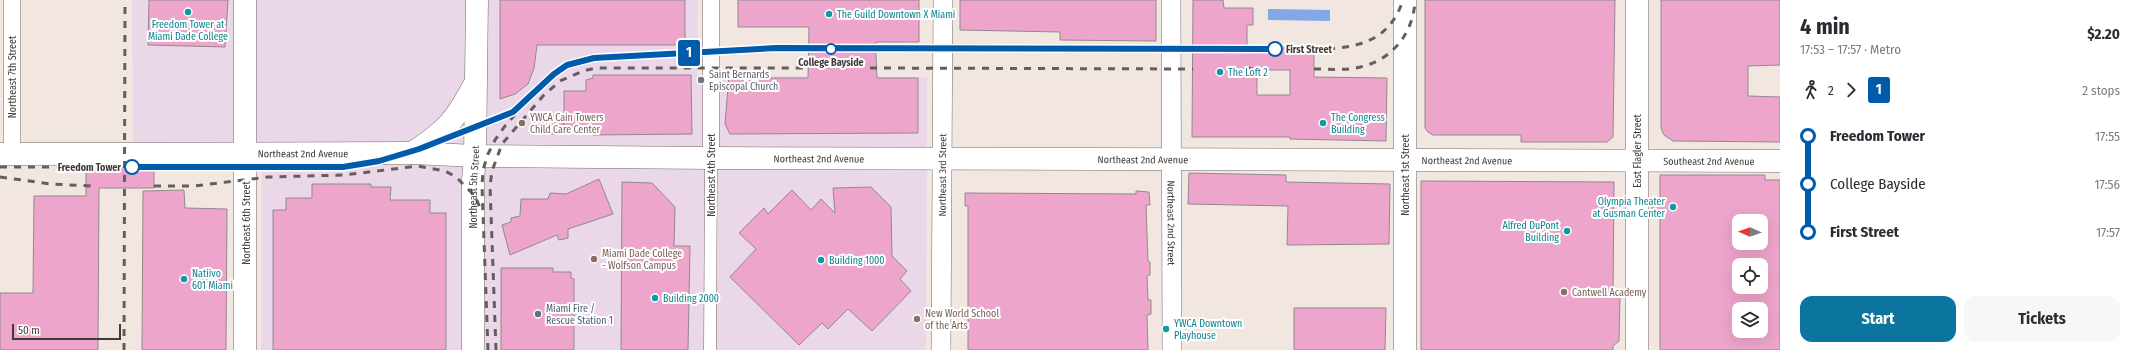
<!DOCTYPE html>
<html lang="en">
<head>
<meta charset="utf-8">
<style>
  body { margin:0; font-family:"Fira Sans Condensed",sans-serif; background:#f7f7f7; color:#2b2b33; height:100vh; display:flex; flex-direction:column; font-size:15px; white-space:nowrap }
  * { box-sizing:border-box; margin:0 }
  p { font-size:13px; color:#7c7c81 }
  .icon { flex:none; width:22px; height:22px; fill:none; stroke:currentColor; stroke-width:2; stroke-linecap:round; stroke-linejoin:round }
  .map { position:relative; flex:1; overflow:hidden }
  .side { display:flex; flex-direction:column; background:#fff; width:360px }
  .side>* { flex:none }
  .badge { padding:0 8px; border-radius:3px; font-size:14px; line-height:26px }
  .needle { width:26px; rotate:272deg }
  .tools { position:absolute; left:1732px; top:214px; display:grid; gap:8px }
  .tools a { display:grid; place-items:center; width:36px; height:36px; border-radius:8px; background:#fff; box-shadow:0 4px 16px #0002; font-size:20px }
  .scale { position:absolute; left:12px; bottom:10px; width:109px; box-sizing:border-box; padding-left:4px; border:2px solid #3f3b39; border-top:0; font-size:11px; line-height:14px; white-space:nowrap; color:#3f3b39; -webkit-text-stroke:3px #fff; paint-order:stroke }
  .map>.badge { position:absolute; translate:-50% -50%; box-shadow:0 0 0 2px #fff }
  .legs { display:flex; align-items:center; gap:6px; height:44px; padding:0 20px; font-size:13px }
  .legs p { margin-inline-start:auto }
  .headline { display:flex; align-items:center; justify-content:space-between; height:68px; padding:0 20px }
  h1 { font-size:22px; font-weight:700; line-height:30px }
  .button { display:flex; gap:8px; margin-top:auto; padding:8px 20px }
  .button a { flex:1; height:46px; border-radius:12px; background:#0b75a0; color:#fff; font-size:16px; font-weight:700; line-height:46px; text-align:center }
  .button a+a { background:#f7f7f7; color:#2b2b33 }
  ul { padding:0 20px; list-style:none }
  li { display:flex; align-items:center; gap:14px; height:48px; font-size:15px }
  li i { display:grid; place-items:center; width:6px; height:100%; margin:0 5px; background:currentColor }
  li i::after { content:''; width:10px; height:10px; margin:-5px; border:3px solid; border-radius:50%; background:#fff }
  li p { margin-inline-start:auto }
  li:first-child i { background:linear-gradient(#0000 50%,currentColor 0) }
  li:last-child i { background:linear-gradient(currentColor 50%,#0000 0) }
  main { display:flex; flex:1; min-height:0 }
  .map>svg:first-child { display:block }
</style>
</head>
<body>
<main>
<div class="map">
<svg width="1780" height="350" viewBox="0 0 1780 350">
  <rect width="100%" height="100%" fill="#f2e6e0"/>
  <path fill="#ead8e9" d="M132,0H698L697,75L927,77L926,350H261L262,143L133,144Z"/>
  <path fill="#83a8e6" d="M1268,9L1330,10V21L1268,20Z"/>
  <g fill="#eea5cc" stroke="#93888d" fill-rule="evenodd">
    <path d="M149,0H228L225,47L148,45Z"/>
    <path d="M500,0H685V45H537L534,68L528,84L515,94L500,99Z"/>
    <path d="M738,0H919V42H876V56L877,78H918V133L730,134L725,124L729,75L758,76V78H808L809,27H738Z"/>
    <path d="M960,0H1156V41L1060,40V32L960,30Z"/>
    <path d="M1193,0H1223L1224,8H1253V25H1247V48H1314V77L1387,78L1386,141L1290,139V137H1192ZM1257,70H1290V95H1257Z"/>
    <path d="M1425,0H1615L1613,137L1607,142H1521V135H1433L1428,132L1425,128Z"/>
    <path d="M1661,0H1780V65L1748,66V96L1780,97V142L1673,141L1664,135L1661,128Z"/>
    <path d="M593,75H691L692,134L593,135L592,126L564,127V91H586V80L593,78Z"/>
    <path d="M538,116H563L564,134H532L533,122Z"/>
    <path d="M93,166H154V188H99L98,350H0V293H33L34,196H86V171H94Z"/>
    <path d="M1189,173L1286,175V182L1390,184L1389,244L1287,245L1288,206L1188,204Z"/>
    <path d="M1660,175H1765V180H1780V350H1660V218H1652V199H1660ZM1739,221H1761V243H1739ZM1739,265H1761V287H1739ZM1739,309H1761V331H1739Z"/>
    <path d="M599,179L613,214L568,229V238L559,240L557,235L510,255L502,225L511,222V218L520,216L521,199H548L550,193L566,194Z"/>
    <path d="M1421,181L1614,182L1613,297H1620L1619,341L1613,346V350H1421Z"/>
    <path d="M622,182L652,183L675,207L674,246H690L688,350H621Z"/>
    <path d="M312,184H371V187H391L390,200H430V213H446V350H273V210H286V198H312Z"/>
    <path d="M871,187L891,207L892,256L907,271L900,279L911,291L872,331L848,309L828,329L822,323L799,345L730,277L756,249L739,233L764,208L768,214L792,190L811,210L821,199L835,213L833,188Z"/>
    <path d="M184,190L185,208L227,209L226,350H142L143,191Z"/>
    <path d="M1136,191L1149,192L1150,205H1146L1148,261L1150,262V275L1147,276L1148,300H1151V314L1147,315L1148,350H968V206H965V193L1136,194Z"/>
    <path d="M501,268H553V272H571V278L574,279V350H501Z"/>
    <path d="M1294,308H1386L1385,350H1294Z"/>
  </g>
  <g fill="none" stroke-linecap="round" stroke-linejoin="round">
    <defs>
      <path id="pedestrian" d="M710,350L711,158"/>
      <g id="minor">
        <path d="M12,0V154"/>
        <path d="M711,158V0"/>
      </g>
      <g id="tertiary">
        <path id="s1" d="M1171,0L1172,350"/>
        <path id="s2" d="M941,350L943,0"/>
      </g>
      <g id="secondary">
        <path d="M1405,0V350"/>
        <path id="s3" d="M0,154L412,153L475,156L711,158L1780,161"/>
        <path d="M1637,350V0"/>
      </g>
      <g id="primary">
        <path d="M245,0V350"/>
        <path d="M412,153C447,130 455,121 475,83"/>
        <path id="s4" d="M473,350V180L475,156L477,0"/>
      </g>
    </defs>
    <use href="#pedestrian" stroke="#736964" stroke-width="13"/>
    <use href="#minor" stroke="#736964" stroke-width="17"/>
    <use href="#tertiary" stroke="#736964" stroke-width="20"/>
    <use href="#secondary" stroke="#736964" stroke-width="23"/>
    <use href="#primary" stroke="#736964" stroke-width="23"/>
    <use href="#pedestrian" stroke="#fff" stroke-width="12"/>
    <use href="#minor" stroke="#fff" stroke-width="16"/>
    <use href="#tertiary" stroke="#fff" stroke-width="19"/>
    <use href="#secondary" stroke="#fff" stroke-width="22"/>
    <use href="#primary" stroke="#fff" stroke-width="22"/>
    <g stroke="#645e5c" stroke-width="3" stroke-dasharray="7 7" stroke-linecap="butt">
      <path d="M870,49H1193"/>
      <path d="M1247,49H1253"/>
      <path d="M1314,49C1355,49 1389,43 1403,0"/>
      <path d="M870,68L1193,69"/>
      <path d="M1247,68L1253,69"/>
      <path d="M1314,69C1331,69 1348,71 1364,66C1394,58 1414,31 1415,0"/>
      <path d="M0,167H93"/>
      <path d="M154,167H323L362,164L419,149L504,116L517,109"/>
      <path d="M0,177L51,184L93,186"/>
      <path d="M154,186H194L268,177L344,175L418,166L445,171L456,177L475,196L481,210"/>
      <path d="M124,350L125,0"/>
      <path d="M488,350L482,186L483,170L488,154L495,140L505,126L545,81L567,65L594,58L809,48"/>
      <path d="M496,350L490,186L492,171L502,144L543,96L560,81L583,71L596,68H808"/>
    </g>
  </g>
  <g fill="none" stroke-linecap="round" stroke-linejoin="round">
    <defs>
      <path id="line-1" d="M132,167H343L379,161L419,149L513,112L554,74L567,65L594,58L776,48L1275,49"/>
    </defs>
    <use href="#line-1" stroke="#fff" stroke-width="9"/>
    <use href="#line-1" stroke="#005cab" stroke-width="6"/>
  </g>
  <g fill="#0f9aa8" stroke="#fff" stroke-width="1.5">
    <circle cx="188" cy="12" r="4"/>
    <circle cx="829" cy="14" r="4"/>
    <circle cx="1220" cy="72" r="4"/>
    <circle cx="1323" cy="123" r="4"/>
    <circle cx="1673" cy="207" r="4"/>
    <circle cx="1567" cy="231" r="4"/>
    <circle cx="821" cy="260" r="4"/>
    <circle cx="184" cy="279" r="4"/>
    <circle cx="655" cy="298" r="4"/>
    <circle cx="1166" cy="329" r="4"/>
  </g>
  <g fill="#fff" stroke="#005cab" stroke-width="2">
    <circle cx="831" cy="49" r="5"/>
    <circle cx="1275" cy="49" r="7"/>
    <circle cx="132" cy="167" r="7"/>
  </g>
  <circle fill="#6b7280" stroke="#fff" stroke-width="1.5" cx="701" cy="80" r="4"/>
  <g fill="#8d6e63" stroke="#fff" stroke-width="1.5">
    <circle cx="522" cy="123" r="4"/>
    <circle cx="594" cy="259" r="4"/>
    <circle cx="1564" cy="292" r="4"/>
    <circle cx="917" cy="319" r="4"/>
  </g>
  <circle fill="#5c6f8a" stroke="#fff" stroke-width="1.5" cx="538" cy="314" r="4"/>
  <g text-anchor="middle" stroke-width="4" stroke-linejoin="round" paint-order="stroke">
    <g font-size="10" fill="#0d838f" stroke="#fff" text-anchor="start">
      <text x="837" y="18">The Guild Downtown X Miami</text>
      <text x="188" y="28" text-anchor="middle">Freedom Tower at<tspan x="188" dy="12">Miami Dade College</tspan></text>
      <text x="1228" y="76">The Loft 2</text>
      <text x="1331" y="121">The Congress<tspan x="1331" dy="12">Building</tspan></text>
      <text x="1665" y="205" text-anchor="end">Olympia Theater<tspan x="1665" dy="12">at Gusman Center</tspan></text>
      <text x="1559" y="229" text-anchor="end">Alfred DuPont<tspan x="1559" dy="12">Building</tspan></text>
      <text x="829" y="264">Building 1000</text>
      <text x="192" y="277">Natiivo<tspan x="192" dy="12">601 Miami</tspan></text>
      <text x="663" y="302">Building 2000</text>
      <text x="1174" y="327">YWCA Downtown<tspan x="1174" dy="12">Playhouse</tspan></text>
    </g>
    <g font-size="10" font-weight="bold" fill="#3f3b39" stroke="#fff" text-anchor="start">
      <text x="1286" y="53">First Street</text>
      <text x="831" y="66" text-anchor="middle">College Bayside</text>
      <text x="121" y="171" text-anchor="end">Freedom Tower</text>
    </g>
    <g font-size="10" fill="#5b616d" stroke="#fff" text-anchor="start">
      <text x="709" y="78">Saint Bernards<tspan x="709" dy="12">Episcopal Church</tspan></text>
    </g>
    <g font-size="10" fill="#3f3b39" stroke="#fff">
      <text transform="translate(12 77) rotate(-90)" y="4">Northeast 7th Street</text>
      <text transform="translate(1637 151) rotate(-90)" y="4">East Flagler Street</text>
      <text dy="4" stroke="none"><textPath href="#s3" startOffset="303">Northeast 2nd Avenue</textPath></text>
      <text dy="4" stroke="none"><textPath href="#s3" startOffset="819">Northeast 2nd Avenue</textPath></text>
      <text dy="4" stroke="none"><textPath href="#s3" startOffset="1143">Northeast 2nd Avenue</textPath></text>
      <text dy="4" stroke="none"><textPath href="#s3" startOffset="1467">Northeast 2nd Avenue</textPath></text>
      <text dy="4" stroke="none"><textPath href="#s3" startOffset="1709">Southeast 2nd Avenue</textPath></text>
      <text transform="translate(711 175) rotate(-90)" y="4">Northeast 4th Street</text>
      <text dy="4" stroke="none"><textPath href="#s2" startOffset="175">Northeast 3rd Street</textPath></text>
      <text transform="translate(1405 175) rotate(-90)" y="4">Northeast 1st Street</text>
      <text dy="4" stroke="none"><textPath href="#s4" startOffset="163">Northeast 5th Street</textPath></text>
      <text transform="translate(246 223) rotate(-90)" y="4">Northeast 6th Street</text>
      <text dy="4" stroke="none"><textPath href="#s1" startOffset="223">Northeast 2nd Street</textPath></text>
    </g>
    <g font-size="10" fill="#785e54" stroke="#fff" text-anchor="start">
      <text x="530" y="121">YWCA Cain Towers<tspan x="530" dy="12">Child Care Center</tspan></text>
      <text x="602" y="257">Miami Dade College<tspan x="602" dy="12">- Wolfson Campus</tspan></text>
      <text x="1572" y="296">Cantwell Academy</text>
      <text x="925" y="317">New World School<tspan x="925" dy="12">of the Arts</tspan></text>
    </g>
    <g font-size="10" fill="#4e5e75" stroke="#fff" text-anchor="start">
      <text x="546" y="312">Miami Fire /<tspan x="546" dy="12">Rescue Station 1</tspan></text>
    </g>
  </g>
</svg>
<div class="tools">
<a><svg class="needle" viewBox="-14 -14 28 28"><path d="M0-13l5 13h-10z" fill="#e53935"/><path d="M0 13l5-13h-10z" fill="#7c7c81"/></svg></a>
<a><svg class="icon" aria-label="locate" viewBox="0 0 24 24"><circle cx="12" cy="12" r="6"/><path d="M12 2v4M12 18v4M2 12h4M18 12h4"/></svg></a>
<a><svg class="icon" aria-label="layers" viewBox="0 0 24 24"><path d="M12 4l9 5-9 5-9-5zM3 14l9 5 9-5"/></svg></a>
</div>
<div class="scale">50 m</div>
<b class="badge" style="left:689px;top:53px;background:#005cab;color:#fff">1</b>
</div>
<section class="side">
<div class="headline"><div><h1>4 min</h1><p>17:53 – 17:57 · Metro</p></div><b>$2.20</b></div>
<div class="legs"><svg class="icon" aria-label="walk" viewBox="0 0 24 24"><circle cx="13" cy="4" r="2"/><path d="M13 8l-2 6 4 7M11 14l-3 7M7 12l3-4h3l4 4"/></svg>2<svg class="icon" aria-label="forward" viewBox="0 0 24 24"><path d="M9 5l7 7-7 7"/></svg><b class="badge" style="background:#005cab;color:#fff">1</b><p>2 stops</p></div>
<ul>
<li><i style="color:#005cab"></i><b>Freedom Tower</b><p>17:55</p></li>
<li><i style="color:#005cab"></i><span>College Bayside</span><p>17:56</p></li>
<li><i style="color:#005cab"></i><b>First Street</b><p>17:57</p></li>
</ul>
<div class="button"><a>Start</a><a>Tickets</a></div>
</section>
</main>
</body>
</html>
